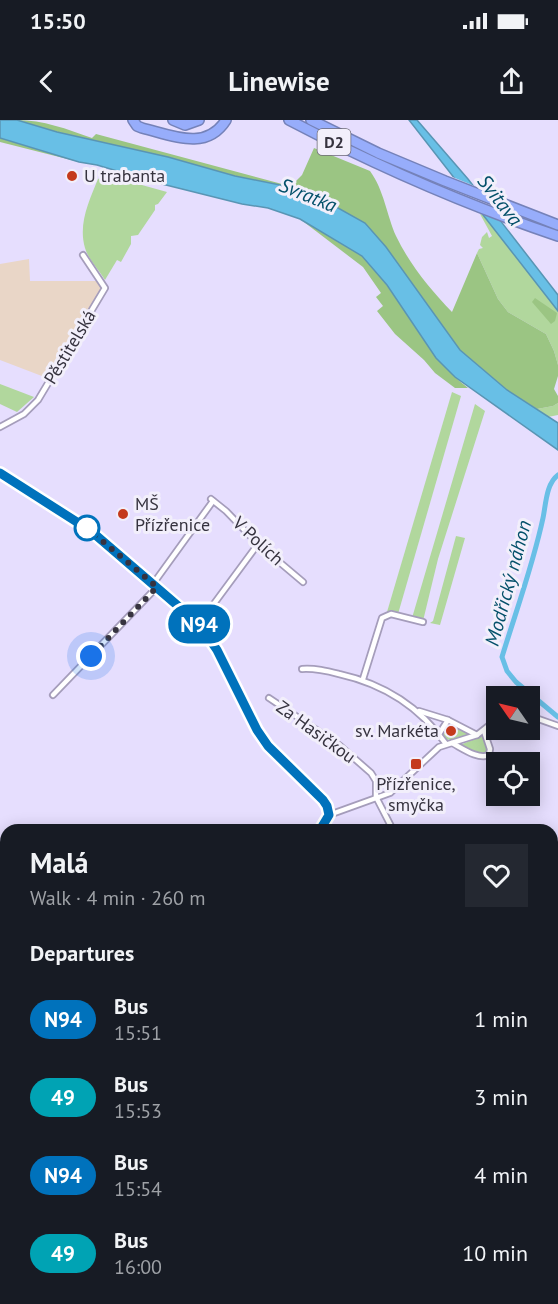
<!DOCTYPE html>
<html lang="en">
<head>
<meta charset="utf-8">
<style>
  body { margin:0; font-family:"PT Sans",sans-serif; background:#242831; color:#f1f3f6; height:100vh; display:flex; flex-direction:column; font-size:22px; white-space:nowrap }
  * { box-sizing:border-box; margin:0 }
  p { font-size:20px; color:#9ea1a6 }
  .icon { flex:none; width:33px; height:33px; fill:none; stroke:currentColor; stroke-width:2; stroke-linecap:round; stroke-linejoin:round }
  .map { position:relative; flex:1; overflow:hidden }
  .panel { position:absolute; left:0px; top:704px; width:558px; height:482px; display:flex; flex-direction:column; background:#171b24; border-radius:18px 18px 0 0; box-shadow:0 3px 15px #0003 }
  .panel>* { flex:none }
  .badge { padding:0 12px; border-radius:20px; font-size:21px; line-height:39px }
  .needle { width:39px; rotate:304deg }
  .tools { position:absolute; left:486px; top:566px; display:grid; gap:12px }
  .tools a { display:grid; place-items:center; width:54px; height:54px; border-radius:0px; background:#171b24; box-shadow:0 3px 15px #0003; font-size:30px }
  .you { position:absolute; width:30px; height:30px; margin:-15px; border:4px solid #fff; border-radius:50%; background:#1a73e8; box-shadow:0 0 0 9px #1a73e833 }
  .map>.badge { position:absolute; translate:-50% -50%; box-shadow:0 0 0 3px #fff }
  h2 { padding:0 30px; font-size:22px; line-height:54px }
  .round { display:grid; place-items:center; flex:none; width:63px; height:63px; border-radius:0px; background:#242831 }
  .head { display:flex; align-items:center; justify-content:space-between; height:102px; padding:0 30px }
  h1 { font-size:28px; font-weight:700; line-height:45px }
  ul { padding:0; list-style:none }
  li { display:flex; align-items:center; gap:18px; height:78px; padding:0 30px }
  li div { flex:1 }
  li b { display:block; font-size:22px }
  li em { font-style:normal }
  li .badge { min-width:66px; font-weight:700; text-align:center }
  .status { display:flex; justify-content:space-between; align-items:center; height:42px; padding:0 30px; background:#171b24; direction:ltr }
  .status svg { height:16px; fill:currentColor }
  header { display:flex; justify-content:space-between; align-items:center; height:78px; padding:0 30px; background:#171b24; font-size:27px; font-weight:700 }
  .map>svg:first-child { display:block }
</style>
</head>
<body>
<div class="status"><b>15:50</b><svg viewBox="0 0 49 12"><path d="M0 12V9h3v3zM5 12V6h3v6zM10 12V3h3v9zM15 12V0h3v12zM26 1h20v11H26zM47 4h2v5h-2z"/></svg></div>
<header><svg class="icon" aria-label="back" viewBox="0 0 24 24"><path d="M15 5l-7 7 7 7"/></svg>Linewise<svg class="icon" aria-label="share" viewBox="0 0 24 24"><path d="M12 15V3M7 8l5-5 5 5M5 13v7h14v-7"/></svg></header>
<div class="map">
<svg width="558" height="1184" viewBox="0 0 558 1184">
  <rect width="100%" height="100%" fill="#e6defe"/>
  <path fill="#e9d6c7" d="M29,139L30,161H99L102,165V169L47,258L0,240V144Z"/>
  <g fill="#b1d79d">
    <path d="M106,55L167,72L158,84L155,85V90L138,115L131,116V124L121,142L117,140L105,160C99,150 88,139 85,128C78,104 89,81 98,59Z"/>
    <path d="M480,94L484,95L558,191V245L554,231L546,214L508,192L498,179L477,133L479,129L483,128L480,125L482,117L487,112L489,118L492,116Z"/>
    <path d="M0,264L34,277L17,292L0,284Z"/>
    <path d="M452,272L461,276L398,494L387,492Z"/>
    <path d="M558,283V295L548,297L537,289L553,286Z"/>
    <path d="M475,284L485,291L438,439L423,501L412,498Z"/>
    <path d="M456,416L465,418L440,505L430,503L433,501Z"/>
    <path d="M451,603L471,613L472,615L447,620L442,614L446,606Z"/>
    <path d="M482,616L489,629L486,635L476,634L460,625Z"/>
    <path d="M558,1090V1160L552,1168V1099Z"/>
    <path d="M497,1179H543L540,1184H494Z"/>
  </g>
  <g fill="#9bc583">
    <path d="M17,0C43,0 67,9 92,18L96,14L282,64H293L302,55L314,28L370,51C384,70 387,96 396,116C410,145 430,169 452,192L477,133L498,179L508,192L546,214L554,231L558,245V256L554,269L558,276V283L553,286L537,289L507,270L460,230L386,127L364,103L322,79L295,68L235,56L168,37L57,12Z"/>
    <path d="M0,18L79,42L0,22Z"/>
    <path d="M300,99C321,111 347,121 364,138C403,178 423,233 468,268H455L435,253L424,240L395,214L377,191L383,186L376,177L381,173L363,147Z"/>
    <path d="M535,178L557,193L555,201L551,204L532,182Z"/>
  </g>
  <g fill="#68bfe6" stroke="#5995b4" stroke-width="1.5">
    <path d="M0,0H17L57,12L168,37L235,56L295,68L322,79L365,103L386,127L460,230L507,270L558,303V330L455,257L436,238L387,165L362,136L300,99L268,88L242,84L154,62L97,45L79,42L0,18Z"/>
    <path d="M409,0H417L468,59L558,175V191Z"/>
  </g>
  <path fill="#e6defe" d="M450,56L477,67L504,102L477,91Z"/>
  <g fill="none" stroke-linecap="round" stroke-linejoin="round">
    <path stroke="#5995b4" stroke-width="1.5" d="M552,762L558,760"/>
    <path stroke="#68bfe6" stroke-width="5" d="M558,355C546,364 546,384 543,398C533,445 516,491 502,537L507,551L516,562L558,597"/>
    <defs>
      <g id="minor">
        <path d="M0,307L24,294L38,280L105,168L83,135"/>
        <path d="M211,379L226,391L258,424L303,462"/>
        <path d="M153,464L213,381"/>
        <path d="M199,504L258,424"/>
        <path d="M302,549C315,548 327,551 339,554C384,564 420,587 446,624"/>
        <path d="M363,559L382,498L391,494L423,502"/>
        <path d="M53,575L157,467"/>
        <path d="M269,578L339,625L371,653L376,661V677L393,710"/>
        <path d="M419,591L448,600L477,615"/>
        <path d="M530,596L558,606"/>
        <path d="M439,614L448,600"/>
        <path d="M452,623C462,628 478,640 489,635L490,629L484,611"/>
        <path d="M329,695L390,673L439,627L477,615L496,600"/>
        <path d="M552,756L558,754"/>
      </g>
      <g id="tertiary">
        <path d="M0,353L91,411L199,504L217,529L257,611L268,626L323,680L329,695L320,710"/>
        <path d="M552,1035L558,1041"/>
        <path d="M0,1087L6,1078"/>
      </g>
      <g id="motorway">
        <path d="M133,0L137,6L142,8C171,15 206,32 226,0"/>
        <path d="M173,0L185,5L199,0"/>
        <path d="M289,0C375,45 466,85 558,116"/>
        <path d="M311,0L378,33L445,61L558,105"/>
      </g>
    </defs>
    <use href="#minor" stroke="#a59dbb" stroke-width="8"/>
    <use href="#tertiary" stroke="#a59dbb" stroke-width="9"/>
    <use href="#motorway" stroke="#7582b9" stroke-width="12"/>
    <use href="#minor" stroke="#fff" stroke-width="4.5"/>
    <use href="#tertiary" stroke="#fff" stroke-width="6"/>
    <use href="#motorway" stroke="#97adfb" stroke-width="9"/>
  </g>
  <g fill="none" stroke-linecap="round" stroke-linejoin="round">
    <defs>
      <path id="line" d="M0,353L91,411L199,504L217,530L257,610L268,626L323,680L327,686L329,695L320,710"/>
    </defs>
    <use href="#line" stroke="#fff" stroke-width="14"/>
    <use href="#line" stroke="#0072bc" stroke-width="9"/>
    <path stroke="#36333f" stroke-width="6" stroke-dasharray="0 10.8" d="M87,408L157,467L91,536"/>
  </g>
  <g fill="#c43a1c" stroke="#f2effb" stroke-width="2">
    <circle cx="72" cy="56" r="6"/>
    <circle cx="123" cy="394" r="6"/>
    <circle cx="451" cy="611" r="6"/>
    <rect x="410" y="638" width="12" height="12" rx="3"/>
  </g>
  <circle fill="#fff" stroke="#0072bc" stroke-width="3" cx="87" cy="408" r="12"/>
  <g text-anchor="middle" stroke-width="6" stroke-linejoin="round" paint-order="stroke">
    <rect fill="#f2effb" stroke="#6e6b77" stroke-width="1.5" x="317.5" y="9" width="33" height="26" rx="4.5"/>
    <g font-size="16" font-weight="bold" fill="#36333f">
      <text x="334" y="28">D2</text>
    </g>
    <g font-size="18" fill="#36333f" stroke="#f2effb" text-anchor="start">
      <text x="84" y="62">U trabanta</text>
      <text x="135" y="390">MŠ<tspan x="135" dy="21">Přízřenice</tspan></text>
      <text x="439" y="617" text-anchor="end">sv. Markéta</text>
      <text x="416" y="670" text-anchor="middle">Přízřenice,<tspan x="416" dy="21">smyčka</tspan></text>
    </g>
    <g font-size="18" fill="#36333f" stroke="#f2effb">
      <text transform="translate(70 227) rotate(-59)" y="6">Pěstitelská</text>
      <text transform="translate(258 421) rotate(43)" y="6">V Polích</text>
      <text transform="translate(316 612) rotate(36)" y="6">Za Hasičkou</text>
    </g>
    <g font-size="20" font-style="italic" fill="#04506a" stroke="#f2effb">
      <text transform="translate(308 75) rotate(22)" y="7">Svratka</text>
      <text transform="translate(500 80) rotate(52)" y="7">Svitava</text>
      <text transform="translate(508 463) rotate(-75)" y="7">Modřický náhon</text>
    </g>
  </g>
</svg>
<div class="tools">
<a><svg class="needle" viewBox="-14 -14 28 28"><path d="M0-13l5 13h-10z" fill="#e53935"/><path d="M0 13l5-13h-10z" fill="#9ea1a6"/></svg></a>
<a><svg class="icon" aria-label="locate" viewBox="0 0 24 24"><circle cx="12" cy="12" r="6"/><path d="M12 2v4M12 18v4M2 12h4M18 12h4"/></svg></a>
</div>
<div class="you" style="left:91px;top:536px"></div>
<b class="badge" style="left:199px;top:504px;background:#0072bc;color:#fff">N94</b>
<section class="panel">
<div class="head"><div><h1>Malá</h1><p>Walk · 4 min · 260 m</p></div><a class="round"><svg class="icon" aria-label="heart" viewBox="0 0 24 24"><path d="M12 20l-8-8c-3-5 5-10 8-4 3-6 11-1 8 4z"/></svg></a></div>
<h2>Departures</h2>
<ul>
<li><span class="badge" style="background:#0072bc;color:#fff">N94</span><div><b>Bus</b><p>15:51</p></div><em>1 min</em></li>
<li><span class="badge" style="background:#00a3b4;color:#fff">49</span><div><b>Bus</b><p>15:53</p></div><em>3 min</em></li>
<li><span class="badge" style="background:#0072bc;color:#fff">N94</span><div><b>Bus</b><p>15:54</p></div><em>4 min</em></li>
<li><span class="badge" style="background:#00a3b4;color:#fff">49</span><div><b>Bus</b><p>16:00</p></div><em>10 min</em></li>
</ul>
</section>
</div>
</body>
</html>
